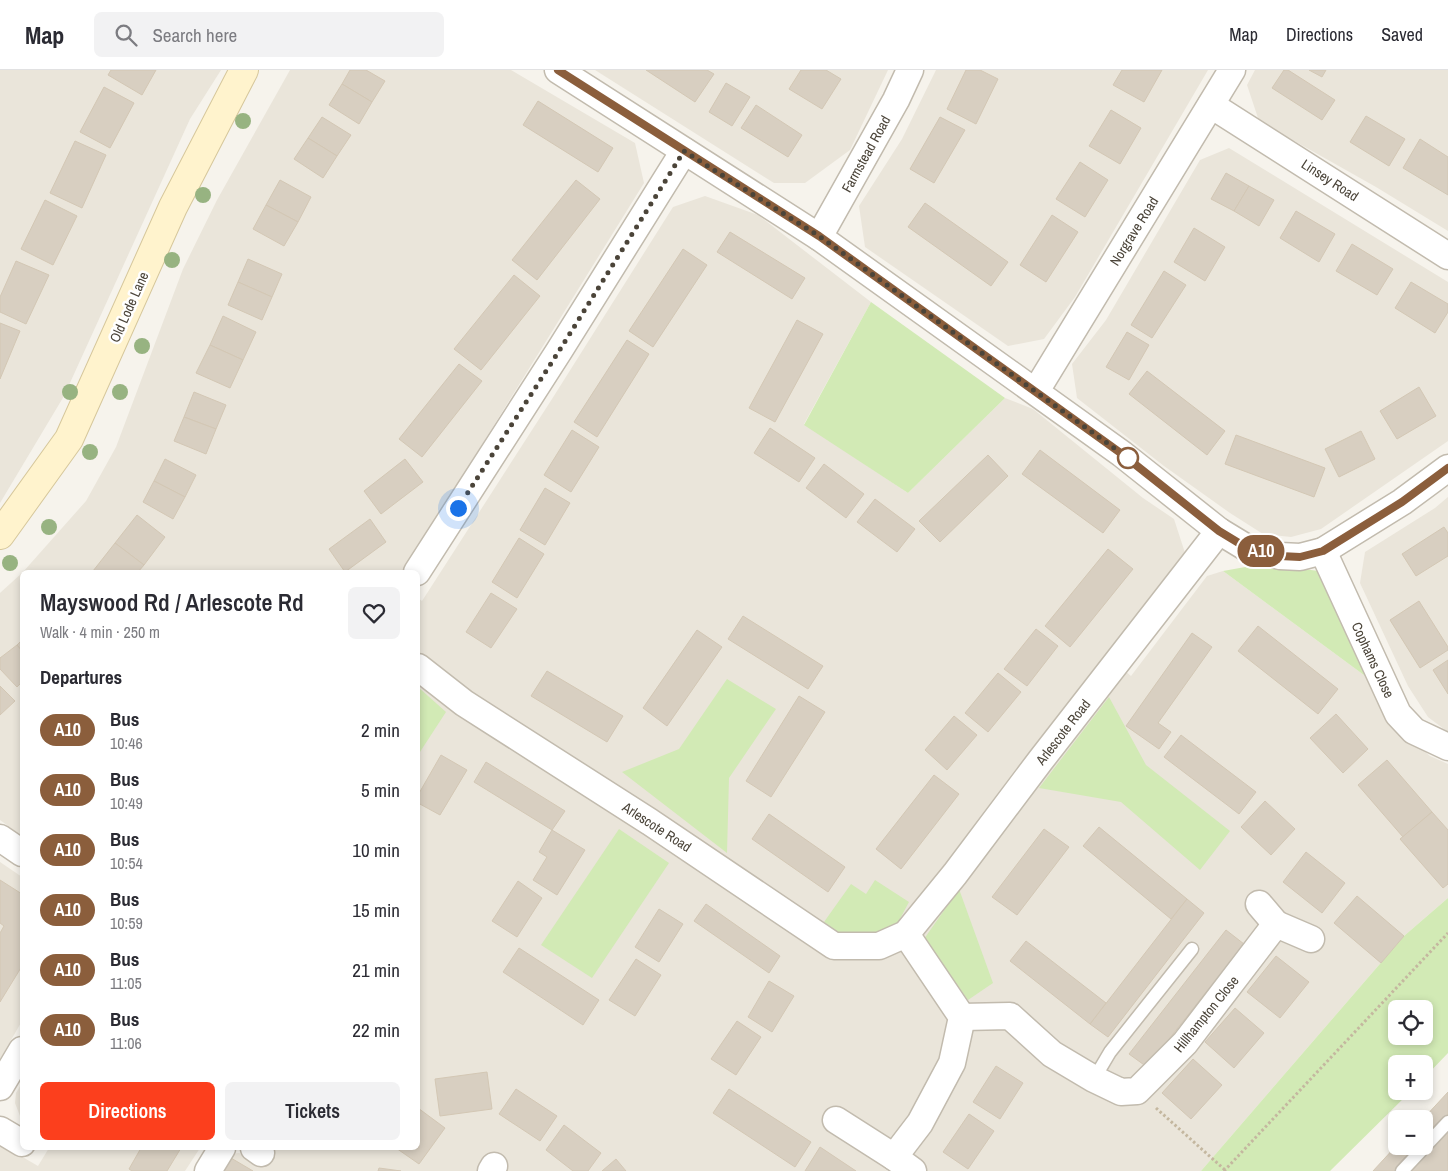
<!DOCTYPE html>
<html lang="en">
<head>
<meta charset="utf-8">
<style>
  body { margin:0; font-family:"Archivo Narrow",sans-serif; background:#f2f2f3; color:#2b2b33; height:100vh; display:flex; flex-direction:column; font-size:19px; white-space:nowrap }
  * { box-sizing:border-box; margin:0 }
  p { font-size:16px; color:#7c7c81 }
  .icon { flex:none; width:28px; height:28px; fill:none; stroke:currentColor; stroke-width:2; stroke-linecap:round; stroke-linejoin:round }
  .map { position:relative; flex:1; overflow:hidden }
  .details { position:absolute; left:20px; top:500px; width:400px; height:580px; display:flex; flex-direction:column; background:#fff; border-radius:8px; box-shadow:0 2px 8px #0003 }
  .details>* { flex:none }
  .badge { padding:0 10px; border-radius:16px; font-size:18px; line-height:32px }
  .fabs { position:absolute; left:1388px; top:930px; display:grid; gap:10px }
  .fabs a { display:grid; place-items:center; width:45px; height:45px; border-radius:8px; background:#fff; box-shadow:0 2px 8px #0003; font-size:25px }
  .you { position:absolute; width:25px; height:25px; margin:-12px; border:4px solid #fff; border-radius:50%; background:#1a73e8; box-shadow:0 0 0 8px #1a73e833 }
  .map>.badge { position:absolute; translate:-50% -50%; box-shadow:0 0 0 2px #fff }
  h2 { padding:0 20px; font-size:19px; line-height:45px }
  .round { display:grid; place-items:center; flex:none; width:52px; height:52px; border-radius:8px; background:#f2f2f3 }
  .head { display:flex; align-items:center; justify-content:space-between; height:85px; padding:0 20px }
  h1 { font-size:24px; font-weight:600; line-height:38px }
  .primary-button { display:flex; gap:10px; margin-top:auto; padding:10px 20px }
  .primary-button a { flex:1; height:58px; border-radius:8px; background:#fc3f1d; color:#fff; font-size:20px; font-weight:600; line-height:58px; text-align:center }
  .primary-button a+a { background:#f2f2f3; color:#2b2b33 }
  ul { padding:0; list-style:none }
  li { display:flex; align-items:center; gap:15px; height:60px; padding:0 20px }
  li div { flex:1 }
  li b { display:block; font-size:19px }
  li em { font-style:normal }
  li .badge { min-width:55px; font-weight:700; text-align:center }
  header { display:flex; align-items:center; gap:30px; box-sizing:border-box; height:70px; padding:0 25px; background:#fff; border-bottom:1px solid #e1e1e2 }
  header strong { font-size:24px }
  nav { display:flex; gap:28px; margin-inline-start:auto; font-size:18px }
  .search { width:350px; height:45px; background:#f2f2f3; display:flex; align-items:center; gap:12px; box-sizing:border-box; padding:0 18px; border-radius:8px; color:#7c7c81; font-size:19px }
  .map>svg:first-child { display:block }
</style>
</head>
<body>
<header>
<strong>Map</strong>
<div class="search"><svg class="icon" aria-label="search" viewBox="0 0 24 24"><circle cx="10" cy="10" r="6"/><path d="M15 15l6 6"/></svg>Search here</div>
<nav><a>Map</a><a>Directions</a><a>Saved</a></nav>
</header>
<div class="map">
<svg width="1448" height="1101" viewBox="0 0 1448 1101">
  <rect width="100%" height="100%" fill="#f6f3ec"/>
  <g fill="#eae5da">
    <path d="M0,0H221L190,49L64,326L0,433Z"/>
    <path d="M290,0H511L635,73L644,113L403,502H23L86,431L116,377L183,199L217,130Z"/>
    <path d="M595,0H888L850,80L805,113H774Z"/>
    <path d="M936,0H1208L1075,227L1044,269L1008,276L865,177L859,136L902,69Z"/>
    <path d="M1255,0H1448V161L1376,117L1259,51L1247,15Z"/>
    <path d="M1229,78L1448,212V371L1321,459L1291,467L1263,464L1230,443L1164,396L1077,328L1072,294L1106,250L1200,90Z"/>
    <path d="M705,126L758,145L871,232L804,354L908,423L1005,328L1033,339L1143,428L1174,449L1186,486L1106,584L1131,606L1207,506L1223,501L1372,611L1398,659L1430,686L1448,694V828L1404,866L1201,1101H220L230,1084L239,1083L251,1089L270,1078H418V528L422,531L552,329L673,137Z"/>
    <path d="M1448,427V662L1428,647L1408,616L1360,513L1365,482L1435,438Z"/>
    <path d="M22,503V766L0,750V523Z"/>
    <path d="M0,792L22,807V951L0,989Z"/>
    <path d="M22,1013V1048L20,1046L15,1033L16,1023Z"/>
    <path d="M0,1074L38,1096L49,1078H200L185,1101H0Z"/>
  </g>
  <g fill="#d2eab5" fill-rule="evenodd">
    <path d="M871,232L1005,328L908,423L804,355Z"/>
    <path d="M1262,494L1319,501L1372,611L1223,501Z"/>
    <path d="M727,609L776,639L729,708L727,783L622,702L679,679Z"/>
    <path d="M418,617L446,642L418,685Z"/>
    <path d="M1109,627L1146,695L1230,761L1200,800L1121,732L1039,718Z"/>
    <path d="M619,759L669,793L592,908L541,875Z"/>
    <path d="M875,810L909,832L894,860L867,868L843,866L824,852L851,814L866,824Z"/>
    <path d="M959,819L993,913L968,930L924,869Z"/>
    <path d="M1448,828V983L1424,1008V994H1396V1021H1411L1330,1101H1201L1404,866ZM1396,939H1424V966H1396Z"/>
  </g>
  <g fill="#d8cfc1" stroke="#d3c7b4">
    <path d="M111,0H156L142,25L108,5Z"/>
    <path d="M350,0H366L385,11L372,32L342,14Z"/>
    <path d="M646,0H707L714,4L695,32Z"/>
    <path d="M801,0H826L841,9L822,39L789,19Z"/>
    <path d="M966,0H980L998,9L976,54L947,39Z"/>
    <path d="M1122,0H1162L1144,32L1113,15Z"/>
    <path d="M1284,0H1288L1335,30L1322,50L1272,18Z"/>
    <path d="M1309,0H1326L1322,7Z"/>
    <path d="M726,13L750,27L732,56L709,42Z"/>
    <path d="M342,14L372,32L359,54L329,35Z"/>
    <path d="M104,17L134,33L110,78L80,62Z"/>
    <path d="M538,31L613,78L598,102L523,55Z"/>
    <path d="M756,35L802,65L788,87L741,58Z"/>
    <path d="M1111,40L1141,58L1120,94L1089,76Z"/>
    <path d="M1366,46L1405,69L1389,96L1350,72Z"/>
    <path d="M322,47L351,65L337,86L308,68Z"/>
    <path d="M940,47L965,60L934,113L910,99Z"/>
    <path d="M308,68L337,86L323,108L294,89Z"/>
    <path d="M1420,69L1448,87V125L1403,98Z"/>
    <path d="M75,71L106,85L82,138L50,123Z"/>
    <path d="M1080,92L1108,110L1085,147L1056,129Z"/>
    <path d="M1226,103L1249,116L1234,141L1211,129Z"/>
    <path d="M280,110L311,127L298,152L266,135Z"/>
    <path d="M576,110L600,129L537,210L512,190Z"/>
    <path d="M1249,116L1274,130L1259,156L1234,141Z"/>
    <path d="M45,130L77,146L53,195L21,179Z"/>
    <path d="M925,133L1008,192L991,216L908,157Z"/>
    <path d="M266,135L298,152L284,176L253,159Z"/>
    <path d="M1296,141L1335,164L1319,192L1280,168Z"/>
    <path d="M1052,145L1078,162L1046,212L1020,195Z"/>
    <path d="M1194,158L1225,177L1205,211L1174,192Z"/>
    <path d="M730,162L805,208L792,229L717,182Z"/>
    <path d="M1352,174L1393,199L1377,225L1336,201Z"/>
    <path d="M683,179L707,195L653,277L629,261Z"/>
    <path d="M248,189L282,204L272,227L238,212Z"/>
    <path d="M16,191L49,205L26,254L0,242V227Z"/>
    <path d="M1164,201L1186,215L1152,268L1131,255Z"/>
    <path d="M514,205L540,226L481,300L454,279Z"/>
    <path d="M238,212L272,227L262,250L228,235Z"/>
    <path d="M1411,212L1448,234V242L1435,263L1395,238Z"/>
    <path d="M223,246L256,262L243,290L210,275Z"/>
    <path d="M797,250L823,264L775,352L749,338Z"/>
    <path d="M0,253L20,261L0,309Z"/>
    <path d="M1127,262L1149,275L1129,310L1106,297Z"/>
    <path d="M627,270L649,284L597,367L574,352Z"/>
    <path d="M210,275L243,290L230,318L196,303Z"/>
    <path d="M459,294L482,311L422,387L399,369Z"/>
    <path d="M1147,301L1225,361L1207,385L1129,324Z"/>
    <path d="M1419,317L1436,346L1397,369L1380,341Z"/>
    <path d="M194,322L226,335L216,359L184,347Z"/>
    <path d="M184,347L216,359L206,384L174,371Z"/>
    <path d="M770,358L815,388L799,412L754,383Z"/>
    <path d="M572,360L599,377L571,422L544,405Z"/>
    <path d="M1361,361L1375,389L1339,407L1325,379Z"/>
    <path d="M1236,365L1325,398L1314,427L1225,394Z"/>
    <path d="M1040,380L1120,440L1103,463L1022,404Z"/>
    <path d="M988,385L1008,406L940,472L919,451Z"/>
    <path d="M165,389L196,405L185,427L154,411Z"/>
    <path d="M405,389L423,412L381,444L364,421Z"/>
    <path d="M824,394L864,424L846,448L806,418Z"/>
    <path d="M154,411L185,427L173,449L143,432Z"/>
    <path d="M545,418L570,433L545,475L520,460Z"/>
    <path d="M875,429L915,459L897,482L857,452Z"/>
    <path d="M137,445L165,467L144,495L115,473Z"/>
    <path d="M370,449L386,472L345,502L329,479Z"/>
    <path d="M1444,457L1448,463V486L1416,506L1402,484Z"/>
    <path d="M519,468L544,484L517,528L492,512Z"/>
    <path d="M115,473L144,495L138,502L93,501Z"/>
    <path d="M1108,479L1133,499L1070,577L1045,556Z"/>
    <path d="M491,523L517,539L491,578L466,562Z"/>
    <path d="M1419,531L1448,577V580L1420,598L1390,550Z"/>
    <path d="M743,546L823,596L808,619L728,569Z"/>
    <path d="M1258,556L1338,619L1318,644L1238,581Z"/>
    <path d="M1036,559L1058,576L1027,616L1004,599Z"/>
    <path d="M697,560L722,577L667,656L643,638Z"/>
    <path d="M1192,563L1212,577L1158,653L1171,662L1159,679L1126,656Z"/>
    <path d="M22,570V581L17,575Z"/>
    <path d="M17,575L22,581V612L17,617L0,599V588Z"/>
    <path d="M1448,590V624L1433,600Z"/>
    <path d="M547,601L623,646L607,672L531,626Z"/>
    <path d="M998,603L1021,622L988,662L965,643Z"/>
    <path d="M0,616L15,631L0,645Z"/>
    <path d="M799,626L825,642L771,727L746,711Z"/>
    <path d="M1336,644L1368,679L1343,703L1310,668Z"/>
    <path d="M954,646L977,665L947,700L925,680Z"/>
    <path d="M1181,665L1256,722L1239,744L1164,687Z"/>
    <path d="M441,685L467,700L440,745L418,733V725Z"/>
    <path d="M1387,690L1432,742L1403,767L1358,715Z"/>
    <path d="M486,692L565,741L552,760L474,712Z"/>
    <path d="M934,705L959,724L901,799L876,779Z"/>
    <path d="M1265,731L1295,759L1271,785L1241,757Z"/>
    <path d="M1432,742L1448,760V814L1443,818L1400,769Z"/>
    <path d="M769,744L845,797L828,822L752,769Z"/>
    <path d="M1099,757L1187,829L1171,849L1083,776Z"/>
    <path d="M1044,759L1069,777L1017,845L992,827Z"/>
    <path d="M552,760L585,780L557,825L533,810L547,787L539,782Z"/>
    <path d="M1306,782L1345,813L1322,843L1283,812Z"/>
    <path d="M0,810L22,824V896L0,932V863L4,856L0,853Z"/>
    <path d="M518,811L542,828L517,867L492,851Z"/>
    <path d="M1357,826L1404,866L1381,893L1334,853Z"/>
    <path d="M1187,829L1204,843L1108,967L1090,954Z"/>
    <path d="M706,834L780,886L769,903L694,851Z"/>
    <path d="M659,839L683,854L659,892L635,877Z"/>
    <path d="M1226,860L1244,874L1147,997L1129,984Z"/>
    <path d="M1026,871L1106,933L1090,954L1010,891Z"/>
    <path d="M519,878L599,930L583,955L503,902Z"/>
    <path d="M1276,886L1309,912L1280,948L1247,922Z"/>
    <path d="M636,889L661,905L635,946L609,930Z"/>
    <path d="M769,911L794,926L772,962L748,947Z"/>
    <path d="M1235,938L1264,963L1234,998L1205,972Z"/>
    <path d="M737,951L761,967L736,1005L711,989Z"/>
    <path d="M1193,989L1222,1015L1191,1049L1162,1023Z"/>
    <path d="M996,996L1023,1013L1000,1049L973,1032Z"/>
    <path d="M487,1002L492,1039L440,1046L435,1009Z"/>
    <path d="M516,1019L557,1046L540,1071L499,1044Z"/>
    <path d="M729,1019L811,1072L795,1097L713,1043Z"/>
    <path d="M1448,1022V1101H1373L1396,1076H1424L1423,1049Z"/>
    <path d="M418,1038L445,1058L419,1094L396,1078H418Z"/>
    <path d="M969,1044L994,1061L968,1099L943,1082Z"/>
    <path d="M564,1055L601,1083L588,1101H573L546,1080Z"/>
    <path d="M820,1077L856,1101H805Z"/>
    <path d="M141,1078H181L167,1101H132L129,1099Z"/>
    <path d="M231,1088L253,1101H224Z"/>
    <path d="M616,1089L626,1101H602Z"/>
    <path d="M379,1098L401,1101H378Z"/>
  </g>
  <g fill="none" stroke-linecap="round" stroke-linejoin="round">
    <defs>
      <g id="lane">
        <path d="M1094,1009L1110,982L1192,879"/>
        <path d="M1402,1101L1448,1052"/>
      </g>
      <g id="street">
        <path d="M558,0L819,167L1122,384L1219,461L1247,478L1280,486L1300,487L1323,481L1402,432L1448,398"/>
        <path d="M1211,35L1448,186"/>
        <path d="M819,167L896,30L910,0"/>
        <path d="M1036,321L1232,0"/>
        <path d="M1323,481L1398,644L1414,661L1448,677"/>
        <path d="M417,502L559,281L684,81"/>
        <path d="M418,597L464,633L650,752L834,876H879L906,864L955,804L1040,691L1219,461"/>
        <path d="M0,768L22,783"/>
        <path d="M1259,834L1276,854"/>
        <path d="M906,864L962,947L952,993L920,1053L894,1087L913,1101"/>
        <path d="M962,947L1010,946L1052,984L1094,1009L1121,1022L1137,1021L1185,973L1276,854L1311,869"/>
        <path d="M0,1017L22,980"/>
        <path d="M836,1050L894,1087"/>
        <path d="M0,1060L22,1073"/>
        <path d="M254,1078L261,1083"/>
        <path d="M208,1101L222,1078"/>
        <path d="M491,1101L494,1096"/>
      </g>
      <path id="secondary" d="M0,465L69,369L173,137L244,0"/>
    </defs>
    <use href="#lane" stroke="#c2bbae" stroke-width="15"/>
    <use href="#street" stroke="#c2bbae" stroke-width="29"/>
    <use href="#secondary" stroke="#d6c79b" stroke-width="30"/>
    <g stroke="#c4b79f" stroke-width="3" stroke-dasharray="2.5 2.5" stroke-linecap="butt">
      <path d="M1156,1038L1225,1100"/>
      <path d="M1224,1101L1448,863"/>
    </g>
    <use href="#lane" stroke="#fff" stroke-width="12"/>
    <use href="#street" stroke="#fff" stroke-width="26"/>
    <use href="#secondary" stroke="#fff3cd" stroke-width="28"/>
  </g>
  <g fill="#97b381">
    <circle cx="243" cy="51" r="8"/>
    <circle cx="203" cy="125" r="8"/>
    <circle cx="172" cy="190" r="8"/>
    <circle cx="142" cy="276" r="8"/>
    <circle cx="70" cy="322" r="8"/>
    <circle cx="120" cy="322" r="8"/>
    <circle cx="90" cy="382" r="8"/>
    <circle cx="49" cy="457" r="8"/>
    <circle cx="10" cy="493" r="8"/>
  </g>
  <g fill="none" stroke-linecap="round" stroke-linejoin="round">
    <defs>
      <path id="line" d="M558,0L819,166L1122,384L1219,461L1247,478L1280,486L1300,487L1323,481L1402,432L1448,398"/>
    </defs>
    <use href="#line" stroke="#fff" stroke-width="11"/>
    <use href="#line" stroke="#8b5e3c" stroke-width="8"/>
    <path stroke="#4b4439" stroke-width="5" stroke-dasharray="0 9" d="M458,438L559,281L684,81L819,166L1128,388"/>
  </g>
  <circle fill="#fff" stroke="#8b5e3c" stroke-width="2.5" cx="1128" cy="388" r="10"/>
  <g text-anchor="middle" stroke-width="5" stroke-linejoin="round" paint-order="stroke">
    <g font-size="14" fill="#4b4439" stroke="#fff">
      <text transform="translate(866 84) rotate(-61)" y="5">Farmstead Road</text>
      <text transform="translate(1330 110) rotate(33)" y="5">Linsey Road</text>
      <text transform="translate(1134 161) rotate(-58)" y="5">Norgrave Road</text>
      <text transform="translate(129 237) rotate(-66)" y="5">Old Lode Lane</text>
      <text transform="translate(1373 590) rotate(65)" y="5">Cophams Close</text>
      <text transform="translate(1063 662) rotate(-52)" y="5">Arlescote Road</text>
      <text transform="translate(657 757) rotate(33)" y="5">Arlescote Road</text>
      <text transform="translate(1206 944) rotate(-51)" y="5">Hillhampton Close</text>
    </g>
  </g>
</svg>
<div class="fabs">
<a><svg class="icon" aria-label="locate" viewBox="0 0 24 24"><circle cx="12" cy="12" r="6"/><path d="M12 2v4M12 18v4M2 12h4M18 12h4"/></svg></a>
<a>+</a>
<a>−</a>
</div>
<div class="you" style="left:458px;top:438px"></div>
<b class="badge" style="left:1261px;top:481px;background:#8b5e3c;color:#fff">A10</b>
<section class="details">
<div class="head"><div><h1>Mayswood Rd / Arlescote Rd</h1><p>Walk · 4 min · 250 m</p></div><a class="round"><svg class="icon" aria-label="heart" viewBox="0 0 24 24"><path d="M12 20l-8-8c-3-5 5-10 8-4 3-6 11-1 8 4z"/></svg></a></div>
<h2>Departures</h2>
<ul>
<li><span class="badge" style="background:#8b5e3c;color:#fff">A10</span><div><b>Bus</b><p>10:46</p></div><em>2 min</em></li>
<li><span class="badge" style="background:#8b5e3c;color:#fff">A10</span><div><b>Bus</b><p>10:49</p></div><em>5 min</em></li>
<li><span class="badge" style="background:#8b5e3c;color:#fff">A10</span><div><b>Bus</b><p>10:54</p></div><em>10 min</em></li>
<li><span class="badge" style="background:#8b5e3c;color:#fff">A10</span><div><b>Bus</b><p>10:59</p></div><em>15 min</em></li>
<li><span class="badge" style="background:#8b5e3c;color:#fff">A10</span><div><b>Bus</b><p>11:05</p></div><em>21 min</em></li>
<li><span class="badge" style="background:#8b5e3c;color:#fff">A10</span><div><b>Bus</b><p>11:06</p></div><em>22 min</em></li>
</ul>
<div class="primary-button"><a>Directions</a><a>Tickets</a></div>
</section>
</div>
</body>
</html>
